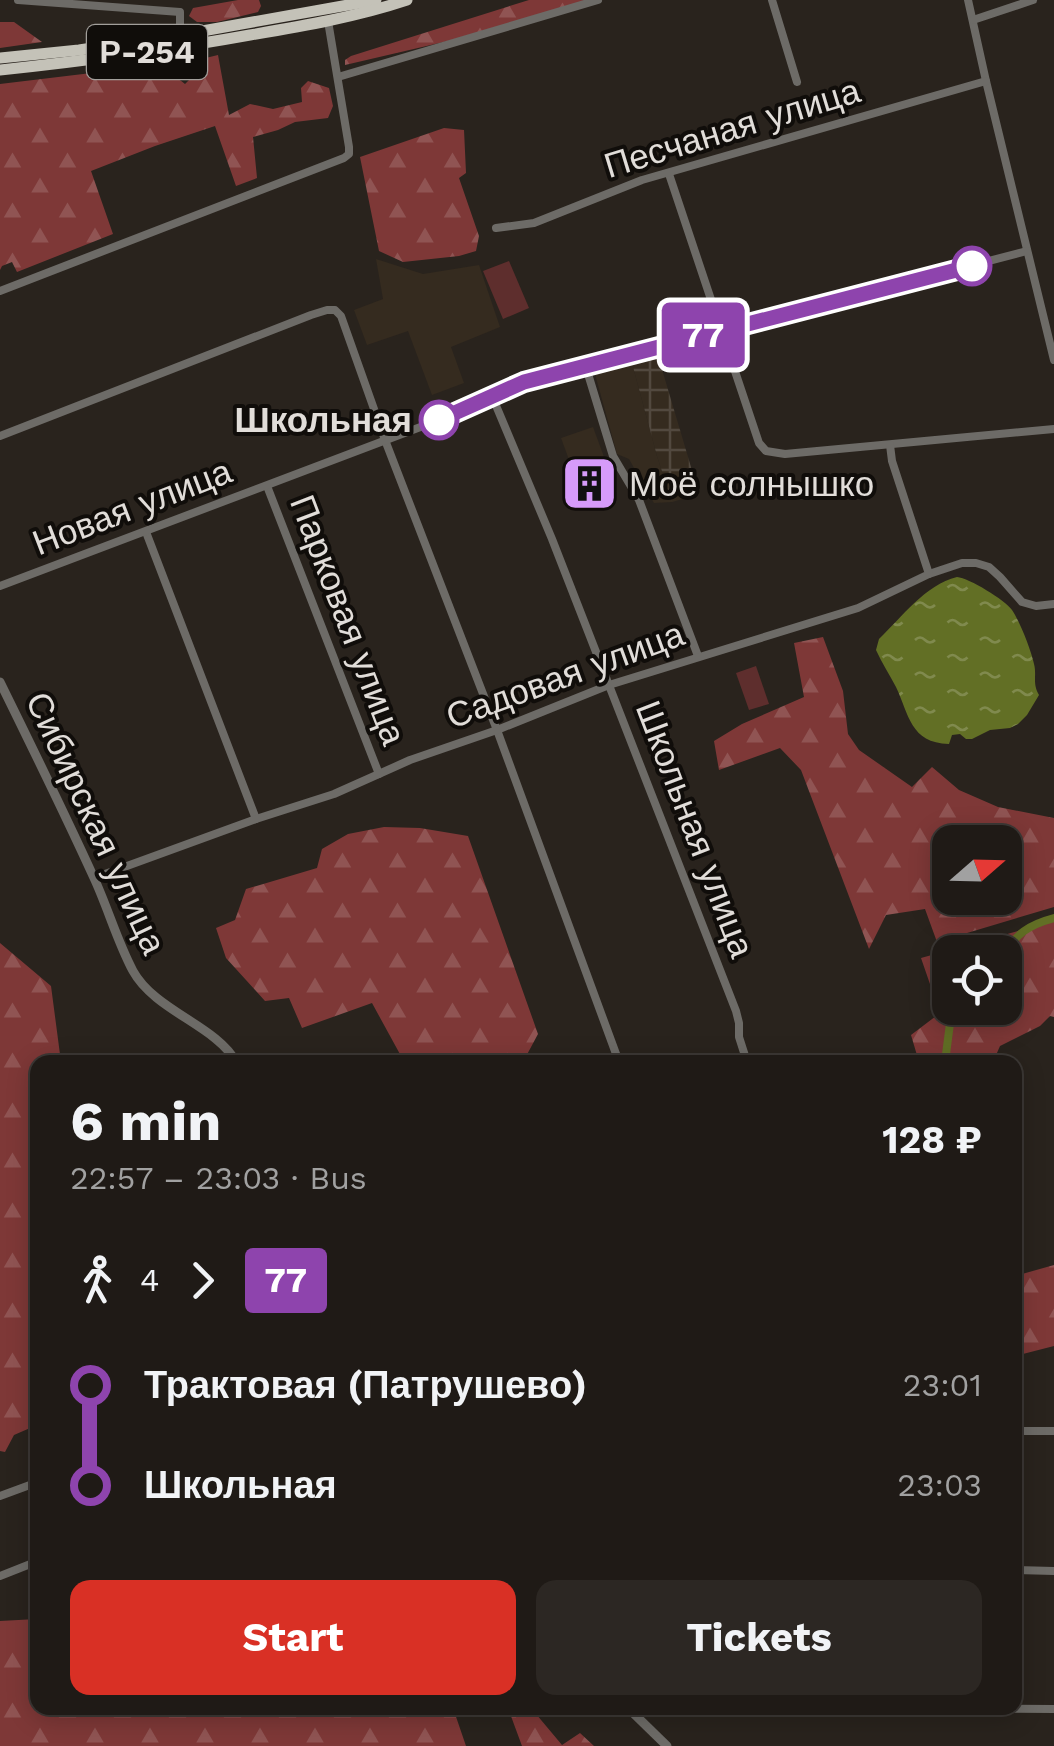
<!DOCTYPE html>
<html lang="en">
<head>
<meta charset="utf-8">
<style>
  body { margin:0; font-family:"Work Sans",sans-serif; background:#2c2723; color:#f1f3f6; height:100vh; display:flex; flex-direction:column; font-size:38px; white-space:nowrap }
  * { box-sizing:border-box; margin:0 }
  p { font-size:32px; color:#a1a1a1 }
  .icon { flex:none; width:55px; height:55px; fill:none; stroke:currentColor; stroke-width:2; stroke-linecap:round; stroke-linejoin:round }
  .map { position:relative; flex:1; overflow:hidden }
  .drawer { position:absolute; left:30px; top:1055px; width:992px; height:660px; display:flex; flex-direction:column; background:#1f1a16; border-radius:20px; box-shadow:0 5px 25px #0003,0 0 0 2px #3c3835 }
  .drawer>* { flex:none }
  .badge { padding:0 20px; border-radius:8px; font-size:35px; line-height:65px }
  .needle { width:65px; rotate:70deg }
  .tools { position:absolute; left:932px; top:825px; display:grid; gap:20px }
  .tools a { display:grid; place-items:center; width:90px; height:90px; border-radius:20px; background:#1f1a16; box-shadow:0 5px 25px #0003,0 0 0 2px #3c3835; font-size:50px }
  .map>.badge { position:absolute; translate:-50% -50%; box-shadow:0 0 0 5px #fff }
  .legs { display:flex; align-items:center; gap:15px; height:110px; padding:0 40px; font-size:32px }
  .legs p { margin-inline-start:auto }
  .head { display:flex; align-items:center; justify-content:space-between; height:170px; padding:0 40px }
  h1 { font-size:55px; font-weight:700; line-height:75px }
  .primary-button { display:flex; gap:20px; margin-top:auto; padding:20px 40px }
  .primary-button a { flex:1; height:115px; border-radius:20px; background:#d93025; color:#fff; font-size:40px; font-weight:700; line-height:115px; text-align:center }
  .primary-button a+a { background:#2c2723; color:#f1f3f6 }
  ul { padding:0 40px; list-style:none }
  li { display:flex; align-items:center; gap:35px; height:100px; font-size:38px }
  li i { display:grid; place-items:center; width:15px; height:100%; margin:0 12px; background:currentColor }
  li i::after { content:''; width:25px; height:25px; margin:-12px; border:8px solid; border-radius:50%; background:#1f1a16 }
  li p { margin-inline-start:auto }
  li:first-child i { background:linear-gradient(#0000 50%,currentColor 0) }
  li:last-child i { background:linear-gradient(currentColor 50%,#0000 0) }
  .map>svg:first-child { display:block }
</style>
</head>
<body>
<div class="map">
<svg width="1054" height="1746" viewBox="0 0 1054 1746">
  <defs>
    <pattern id="industrial-grid" width="8" height="8" patternUnits="userSpaceOnUse" patternTransform="scale(2.5)"><rect width="8" height="8" fill="#352b1f"/><path d="M0 4h8M4 0v8" fill="none" stroke="#52493f"/></pattern>
    <pattern id="forest-firs" width="22" height="20" patternUnits="userSpaceOnUse" patternTransform="scale(2.5)"><rect width="22" height="20" fill="#7e3837"/><path d="M5 1l3.5 6h-7zM16 11l3.5 6h-7z" fill="#905453"/></pattern>
    <pattern id="water-ripples" width="26" height="14" patternUnits="userSpaceOnUse" patternTransform="scale(2.5)"><rect width="26" height="14" fill="#626f25"/><path d="M2 4q2-2 4 0t4 0M15 11q2-2 4 0t4 0" fill="none" stroke="#808a4e"/></pattern>
  </defs>
  <rect width="100%" height="100%" fill="#29231d"/>
  <g fill="#352b1f">
    <path d="M376,259L423,274L479,265L500,327L451,347L464,383L432,395L408,331L367,345L354,310L383,299Z"/>
    <path d="M632,363L657,456L672,502L654,503L629,459L617,454L595,374Z"/>
    <path d="M593,427L617,492L585,503L561,438Z"/>
  </g>
  <path fill="url(#industrial-grid)" d="M658,356L699,494L672,502L657,456L632,363Z"/>
  <g fill="url(#forest-firs)" fill-rule="evenodd">
    <path d="M238,0H259L261,6L258,12L217,22H197L189,16L193,8Z"/>
    <path d="M529,0H587L448,41L345,65V60L351,56Z"/>
    <path d="M0,22H14L42,42L0,48Z"/>
    <path d="M218,55L229,115L250,104L273,109L302,102L301,88L308,81L329,88L333,106L328,118L295,122L278,130L253,137L257,178L236,186L215,126L155,146L91,171L113,234L17,272L12,262L2,266L0,270V84L158,65C166,75 176,76 185,84L191,78L181,64Z"/>
    <path d="M444,128L464,130L466,173L459,178L479,236L476,251L459,256L403,262L379,251L360,157Z"/>
    <path d="M823,637L843,691L848,734L859,750L912,787L932,767L959,790L998,807L1054,818V907L937,942L925,909L886,915L869,949L801,770L780,748L719,770L714,741L742,724L804,697L794,643ZM950,842H1005V898H950Z"/>
    <path d="M384,827L420,828L468,836L538,1034L523,1062H390L401,1056L372,1003L302,1028L289,998L265,1001L226,958L216,928L235,920L246,889L317,868L322,849L348,834Z"/>
    <path d="M1054,921V1017L1050,1016L1040,1026L1000,1046L993,1062H919L911,1035L940,1013L921,958ZM950,952H1005V1008H950Z"/>
    <path d="M0,943L51,986L61,1062H38V1297L35,1313L38,1320L37,1425L14,1435L5,1452L0,1451Z"/>
    <path d="M1054,1265V1346L1015,1356V1276Z"/>
    <path d="M37,1619L38,1708H453L466,1746H0V1621Z"/>
    <path d="M508,1708H531L562,1745L580,1733L594,1746H522Z"/>
  </g>
  <g fill="#5e2e2d">
    <path d="M509,261L529,308L503,319L483,271Z"/>
    <path d="M756,666L769,704L749,710L736,673Z"/>
  </g>
  <path fill="url(#water-ripples)" d="M957,577C969,578 1005,600 1012,610C1020,622 1031,650 1034,664C1037,676 1032,683 1039,695L1027,715L1018,724L1010,728L990,730L972,739H966L960,734L952,735L949,744C910,743 909,714 896,687C889,674 882,663 876,650L879,639C902,617 925,585 957,577Z"/>
  <g fill="none" stroke-linecap="round" stroke-linejoin="round">
    <g stroke="#626f25" stroke-width="8">
      <path d="M1005,957C1013,934 1031,924 1054,918"/>
      <path d="M945,1062L952,1008"/>
    </g>
    <g stroke="#6d6b67" stroke-width="8">
      <path d="M18,0L180,12V35"/>
      <path d="M772,0L797,82"/>
      <path d="M968,0L986,81L1054,360"/>
      <path d="M973,20L1033,0"/>
      <path d="M338,77L598,0"/>
      <path d="M669,174L759,443L766,451L785,454L1054,429"/>
      <path d="M496,228L534,223L642,180L986,81"/>
      <path d="M0,291L344,158L349,154V147L328,21"/>
      <path d="M585,364L613,456L639,500L698,656"/>
      <path d="M492,396L552,539L736,1011L739,1023V1037L747,1062"/>
      <path d="M0,436L311,315L327,310H335L341,316L385,440L497,730L619,1062"/>
      <path d="M267,486L379,774"/>
      <path d="M146,532L256,819"/>
      <path d="M929,574L962,563H976L989,567L1000,577L1022,602L1036,606L1054,604"/>
      <path d="M0,586L439,420L524,382L1027,251"/>
      <path d="M94,878L256,819L334,794L410,760L497,730L609,685L858,608L929,574L892,461L890,445"/>
      <path d="M1015,1431H1054"/>
      <path d="M0,1496L38,1482"/>
      <path d="M1015,1570L1054,1571"/>
      <path d="M0,1576L38,1561"/>
      <path d="M821,1708L1054,1709"/>
    </g>
    <g stroke="#6d6b67" stroke-width="9">
      <path d="M0,682C32,747 64,812 94,878C108,908 117,941 133,971C155,1011 217,1026 236,1062"/>
      <path d="M628,1708L667,1746"/>
    </g>
    <g stroke="#c4c2b8" stroke-width="11">
      <path d="M0,58L79,50L180,35L376,0"/>
      <path d="M0,70C84,61 167,50 250,35C303,26 356,17 407,0"/>
    </g>
  </g>
  <g fill="none" stroke-linecap="round" stroke-linejoin="round">
    <defs>
      <path id="line-1" d="M439,420L524,382L972,266"/>
    </defs>
    <use href="#line-1" stroke="#fff" stroke-width="22"/>
    <use href="#line-1" stroke="#8e44ad" stroke-width="15"/>
  </g>
  <defs>
    <symbol id="building-square" viewBox="-11 -11 22 22"><rect x="-9" y="-9" width="18" height="18" rx="4" fill="#d69bfa" stroke="#100d0a"/><path d="M-4-6H4V6H1V3H-1V6H-4ZM-2.5-4.3h1.7v1.8h-1.7ZM.8-4.3h1.7v1.8H.8ZM-2.5-1h1.7V.8h-1.7ZM.8-1h1.7V.8H.8Z" fill="#111"/></symbol>
  </defs>
  <g fill-rule="evenodd">
    <use href="#building-square" x="558" y="452" width="63" height="63"/>
  </g>
  <g fill="#fff" stroke="#8e44ad" stroke-width="5">
    <circle cx="972" cy="266" r="18"/>
    <circle cx="439" cy="420" r="18"/>
  </g>
  <g text-anchor="middle" stroke-width="8" stroke-linejoin="round" paint-order="stroke">
    <rect fill="#100d0a" stroke="#a29f9b" stroke-width="2.5" x="87" y="25" width="120" height="54" rx="8"/>
    <g font-size="32" font-weight="bold" fill="#e1ddd9">
      <text x="147" y="63">Р-254</text>
    </g>
    <g font-size="35" fill="#e1ddd9" stroke="#100d0a">
      <text transform="translate(732 128) rotate(-17)" y="12">Песчаная улица</text>
      <text transform="translate(132 507) rotate(-21)" y="12">Новая улица</text>
      <text transform="translate(348 620) rotate(69)" y="12">Парковая улица</text>
      <text transform="translate(565 675) rotate(-20)" y="12">Садовая улица</text>
      <text transform="translate(96 823) rotate(65)" y="12">Сибирская улица</text>
      <text transform="translate(695 829) rotate(69)" y="12">Школьная улица</text>
    </g>
    <g font-size="35" font-weight="bold" fill="#e1ddd9" stroke="#100d0a" text-anchor="end">
      <text x="412" y="432">Школьная</text>
    </g>
    <g font-size="35" fill="#e1ddd9" stroke="#100d0a" text-anchor="start">
      <text x="629" y="496">Моё солнышко</text>
    </g>
  </g>
</svg>
<div class="tools">
<a><svg class="needle" viewBox="-14 -14 28 28"><path d="M0-13l5 13h-10z" fill="#e53935"/><path d="M0 13l5-13h-10z" fill="#a1a1a1"/></svg></a>
<a><svg class="icon" aria-label="locate" viewBox="0 0 24 24"><circle cx="12" cy="12" r="6"/><path d="M12 2v4M12 18v4M2 12h4M18 12h4"/></svg></a>
</div>
<b class="badge" style="left:703px;top:335px;background:#8e44ad;color:#fff">77</b>
<section class="drawer">
<div class="head"><div><h1>6 min</h1><p>22:57 – 23:03 · Bus</p></div><b>128 ₽</b></div>
<div class="legs"><svg class="icon" aria-label="walk" viewBox="0 0 24 24"><circle cx="13" cy="4" r="2"/><path d="M13 8l-2 6 4 7M11 14l-3 7M7 12l3-4h3l4 4"/></svg>4<svg class="icon" aria-label="forward" viewBox="0 0 24 24"><path d="M9 5l7 7-7 7"/></svg><b class="badge" style="background:#8e44ad;color:#fff">77</b></div>
<ul>
<li><i style="color:#8e44ad"></i><b>Трактовая (Патрушево)</b><p>23:01</p></li>
<li><i style="color:#8e44ad"></i><b>Школьная</b><p>23:03</p></li>
</ul>
<div class="primary-button"><a>Start</a><a>Tickets</a></div>
</section>
</div>
</body>
</html>
